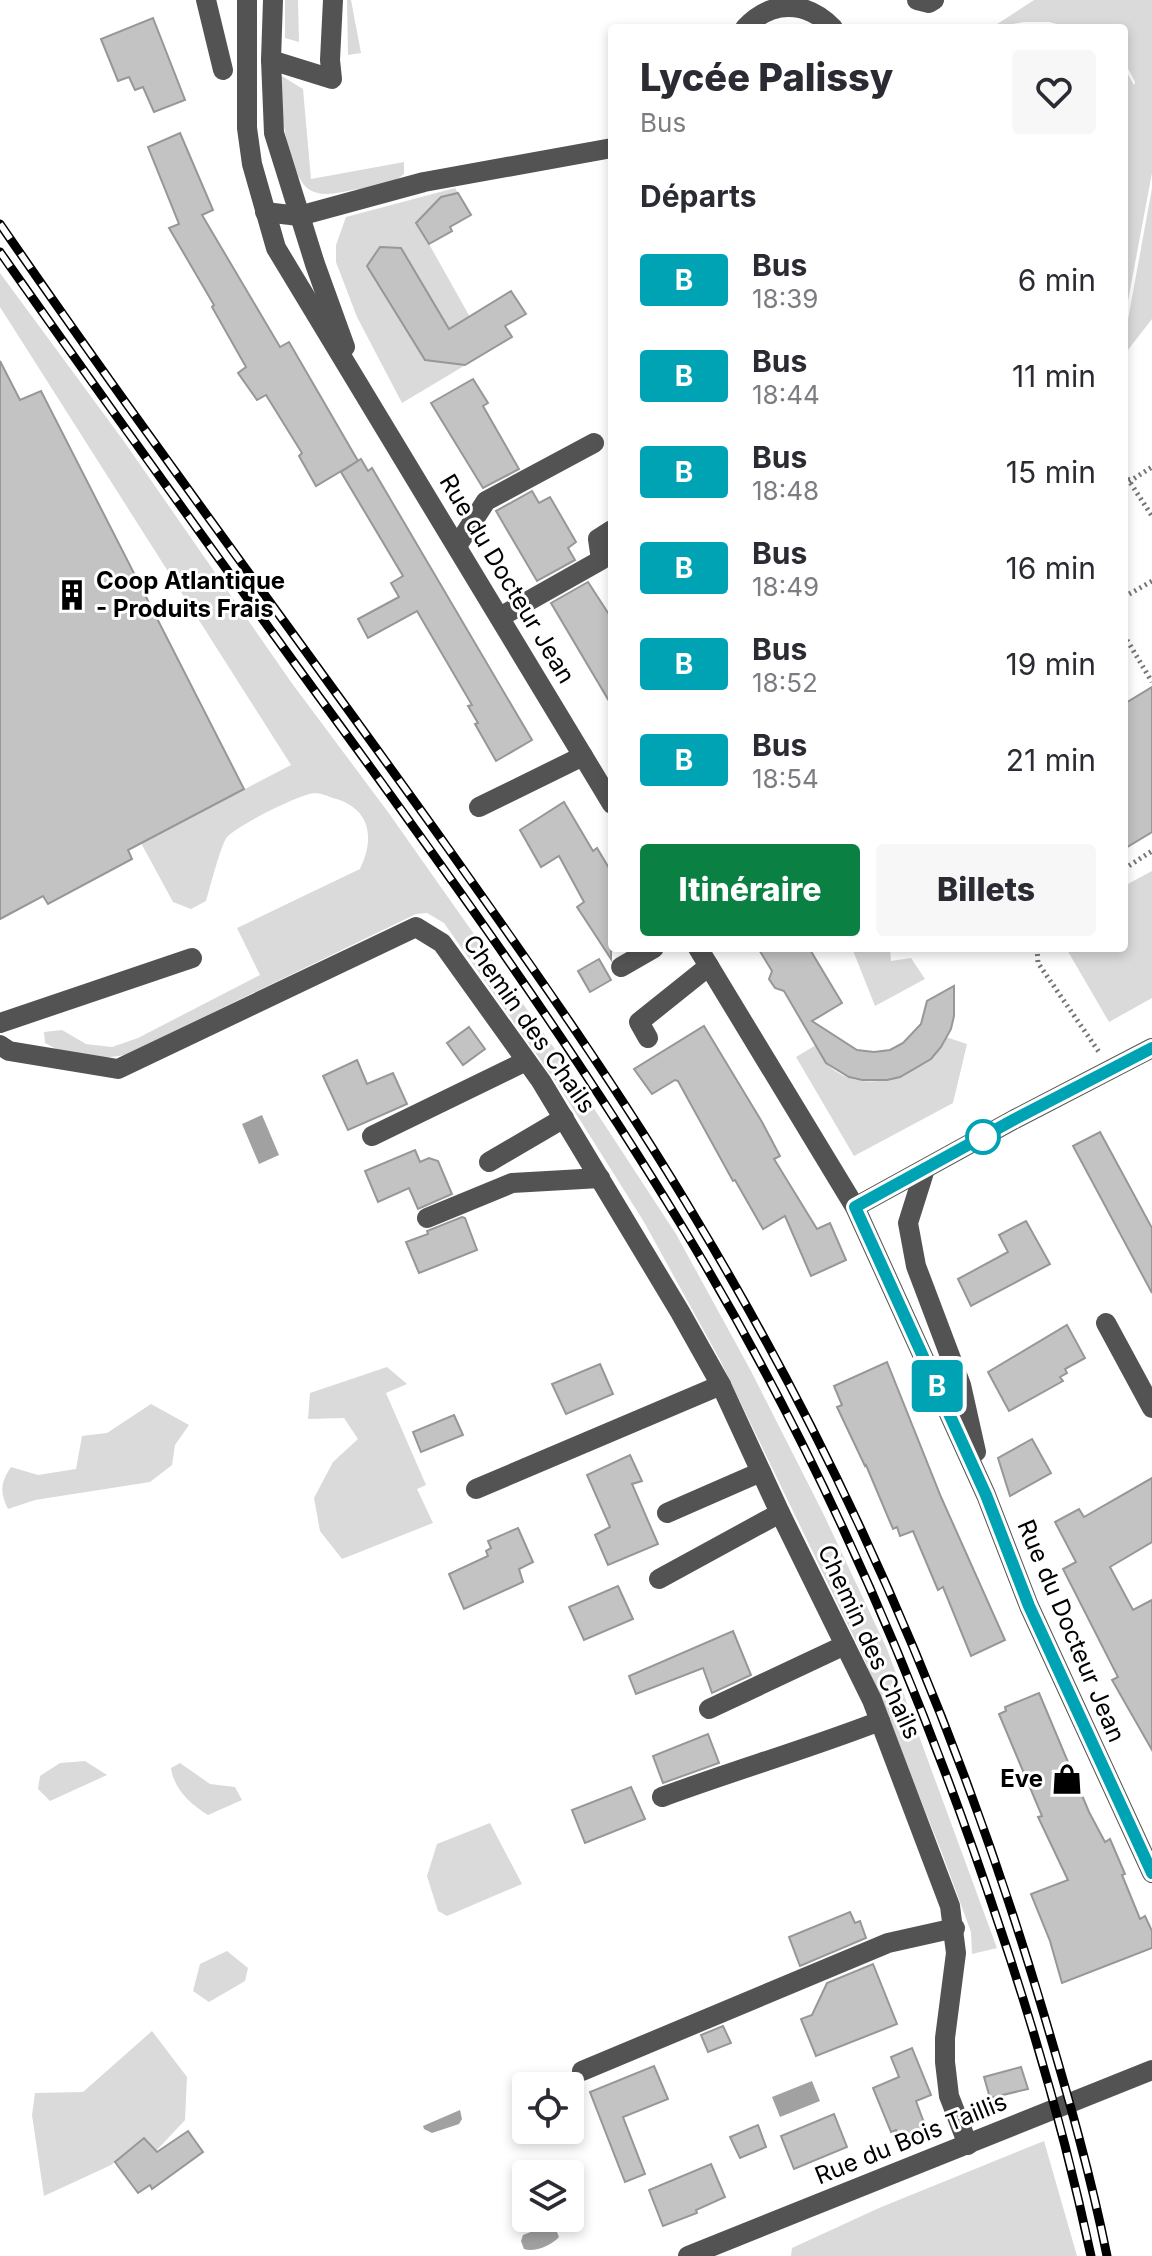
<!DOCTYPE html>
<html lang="fr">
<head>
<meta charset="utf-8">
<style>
  body { margin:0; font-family:Inter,sans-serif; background:#f7f7f7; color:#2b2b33; height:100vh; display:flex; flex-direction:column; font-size:30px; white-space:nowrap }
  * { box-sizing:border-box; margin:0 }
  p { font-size:26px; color:#7c7c81 }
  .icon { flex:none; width:44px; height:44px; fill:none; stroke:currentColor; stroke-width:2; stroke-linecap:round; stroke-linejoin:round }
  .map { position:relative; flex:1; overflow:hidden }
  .side { position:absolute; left:608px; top:24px; width:520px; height:928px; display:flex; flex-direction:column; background:#fff; border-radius:8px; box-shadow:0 4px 12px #0003 }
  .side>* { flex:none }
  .badge { padding:0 16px; border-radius:6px; font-size:28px; line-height:52px }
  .tools { position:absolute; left:512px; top:2072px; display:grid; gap:16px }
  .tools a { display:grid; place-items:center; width:72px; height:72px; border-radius:8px; background:#fff; box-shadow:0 4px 12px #0003; font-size:40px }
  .map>.badge { position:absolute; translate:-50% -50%; box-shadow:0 0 0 4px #fff }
  h2 { padding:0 32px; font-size:30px; line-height:72px }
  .round { display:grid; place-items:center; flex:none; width:84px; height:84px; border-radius:8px; background:#f7f7f7 }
  .head { display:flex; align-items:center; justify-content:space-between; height:136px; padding:0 32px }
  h1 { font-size:38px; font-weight:800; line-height:60px }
  .button { display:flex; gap:16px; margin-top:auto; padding:16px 32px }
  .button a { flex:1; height:92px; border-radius:8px; background:#0b8043; color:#fff; font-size:32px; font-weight:800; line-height:92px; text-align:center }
  .button a+a { background:#f7f7f7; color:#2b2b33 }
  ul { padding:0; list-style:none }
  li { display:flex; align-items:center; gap:24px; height:96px; padding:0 32px }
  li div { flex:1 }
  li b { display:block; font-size:30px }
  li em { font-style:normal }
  li .badge { min-width:88px; font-weight:700; text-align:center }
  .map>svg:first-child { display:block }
</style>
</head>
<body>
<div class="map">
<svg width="1152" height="2256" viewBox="0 0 1152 2256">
  <rect width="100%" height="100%" fill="#fff"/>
  <g fill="#dadada">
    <path d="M285,0H298L299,42L285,38Z"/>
    <path d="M347,0H351L361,53L348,55Z"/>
    <path d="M1034,0H1152V173L1127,306L1124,305V67L1134,85L1135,82L1124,61V28H1073L1049,22H1024L991,28Z"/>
    <path d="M277,73L303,89L311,179L404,162V174C390,187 371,187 352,190C340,193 321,197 310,190C287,176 280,100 277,73Z"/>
    <path d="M455,188L458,193L429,244L489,351L402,403L357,317L336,262V245L346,217Z"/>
    <path d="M1152,188V319L1124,355V325H1127Z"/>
    <path d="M0,273L123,440L291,682L388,812L559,1055L676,1234L751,1371L823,1513L887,1649L997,1948L972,1954L971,1932L942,1853L863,1656L720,1360L644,1222L558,1085L444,923L427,913L416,914L125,1055C88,1061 78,1061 45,1043L44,1032L62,1030L86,1044L112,1047L138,1038L260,975L237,928L360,869C375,838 371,808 333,798C328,796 320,793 315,793C300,794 238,825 227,837C221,844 210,888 206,901L191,909L173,902L141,843L291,765L0,307Z"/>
    <path d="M1152,871V998L1109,1022L1066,948H1124V886Z"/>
    <path d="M852,948H890L891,961L911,958L925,979L875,1006Z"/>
    <path d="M946,1037L967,1044L953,1103L854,1156L796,1057L816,1045C820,1052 824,1062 830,1067C866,1098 926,1075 946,1037Z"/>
    <path d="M387,1367L407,1384L386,1393L426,1485L417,1489L433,1523L342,1559L320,1531L314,1498L333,1462L358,1439L344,1418L308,1419L310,1393Z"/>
    <path d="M151,1404L189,1425L175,1445L172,1465L150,1482L35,1500L8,1509C0,1492 0,1483 11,1467L38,1475L76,1469L82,1436L107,1433Z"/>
    <path d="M85,1761L107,1775L50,1801L38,1789L40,1776L60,1763Z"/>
    <path d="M180,1763L210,1784L235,1787L242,1800L208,1815C190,1804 174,1789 171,1768Z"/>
    <path d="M490,1823L522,1884L447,1916L438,1911L427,1876L437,1844Z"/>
    <path d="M227,1951L248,1968L245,1981L209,2002L193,1991L200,1964Z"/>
    <path d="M152,2031L187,2077L185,2120L156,2151L144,2138L111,2165L44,2196L32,2115L35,2093L83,2092Z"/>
    <path d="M1044,2141L1077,2256H791L792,2248L879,2208Z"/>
  </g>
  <g fill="#a1a1a1">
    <path d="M262,1115L279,1155L259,1164L242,1124Z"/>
    <path d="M812,2081L820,2101L780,2117L772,2097Z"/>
    <path d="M460,2110L462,2119L459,2124L432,2133L424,2129L423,2126Z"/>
    <path d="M549,2225H554L559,2237C552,2245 534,2253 524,2249L521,2241L523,2235Z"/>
  </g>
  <g fill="#c3c3c3" stroke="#979797" stroke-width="2">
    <path d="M153,18L185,100L154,112L143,87L135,90L129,77L118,81L101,39Z"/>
    <path d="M180,133L213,210L202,215L280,347L289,342L358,461L316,486L299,456L302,453L266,395L257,400L238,373L246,367L212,307L214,305L169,228L179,224L148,147Z"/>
    <path d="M458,193L471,215L450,227L452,231L429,244L416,223L441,197Z"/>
    <path d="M380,247L401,248L449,329L511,291L526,314L505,326L512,337L465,365L425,360L367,266Z"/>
    <path d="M0,361L20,400L41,391L244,789L128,850L132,859L48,904L43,896L0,919Z"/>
    <path d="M473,379L488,403L483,406L519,469L483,488L431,403Z"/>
    <path d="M361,459L368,471L372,468L532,740L496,761L475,724L478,723L468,706L472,705L417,611L368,638L358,619L399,597L391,583L403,576L341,472Z"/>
    <path d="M532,491L539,503L550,497L576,542L568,548L575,560L537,581L496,511Z"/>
    <path d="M588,582L612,619V706L551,603Z"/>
    <path d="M1152,687V832L1124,849V704Z"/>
    <path d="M564,802L593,851L597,848L612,873L611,959L577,907L584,902L559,856L541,867L520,830Z"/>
    <path d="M758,948H809L842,1003L812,1021L857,1050L874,1052L890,1050L903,1043L921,1024L927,1001L954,986V1016L951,1029L941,1047L931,1059L900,1077L887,1080H862L849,1077L826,1063L784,991L775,988L769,979L772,971Z"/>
    <path d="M599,959L611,980L590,992L578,971Z"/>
    <path d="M704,1026L762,1122L780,1156L774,1159L817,1229L830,1223L846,1260L811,1276L785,1216L763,1229L735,1180L733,1181L678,1081L675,1080L652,1094L634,1069Z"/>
    <path d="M469,1027L485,1049L463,1065L447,1043Z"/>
    <path d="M357,1060L367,1084L393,1073L407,1104L348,1130L323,1076Z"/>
    <path d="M1100,1132L1152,1228V1293L1073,1146Z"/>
    <path d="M415,1150L420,1162L429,1158L438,1161L452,1194L418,1209L409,1188L378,1202L365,1171Z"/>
    <path d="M462,1217L465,1218L477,1250L419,1273L406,1242L428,1234L427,1231Z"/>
    <path d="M1026,1221L1050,1264L971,1306L958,1279L1008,1252L999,1235Z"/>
    <path d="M1067,1325L1085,1358L1065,1369L1067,1373L1060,1377L1063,1381L1009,1411L988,1372Z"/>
    <path d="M887,1362L941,1497L1005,1640L971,1656L943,1587L938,1590L913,1531L900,1536L897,1527L893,1529L866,1465L865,1466L837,1407L842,1405L834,1386Z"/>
    <path d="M600,1364L613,1394L566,1414L552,1384Z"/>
    <path d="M454,1415L463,1435L421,1452L413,1432Z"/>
    <path d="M1032,1439L1051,1473L1010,1496L998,1458Z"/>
    <path d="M630,1455L642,1481L632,1484L658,1544L608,1565L595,1535L610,1527L587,1475Z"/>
    <path d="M1152,1478V1542L1110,1567L1133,1610L1152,1600V1750L1112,1680L1118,1677L1063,1569L1076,1562L1055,1522L1079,1509L1084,1517Z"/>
    <path d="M518,1528L533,1562L519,1569L523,1582L464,1609L449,1574L488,1556L486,1551L491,1548L488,1541Z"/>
    <path d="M618,1586L633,1619L584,1640L569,1607Z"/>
    <path d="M733,1631L751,1675L712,1693L703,1668L636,1694L629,1676Z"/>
    <path d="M1039,1693L1089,1812L1105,1842L1110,1839L1125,1874L1122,1875L1140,1919L1145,1916L1152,1931V1948L1062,1983L1050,1941L1031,1894L1068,1880L1038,1817L1042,1816L999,1714L1006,1711L1005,1707Z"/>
    <path d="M708,1734L719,1763L663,1783L653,1756Z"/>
    <path d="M631,1787L645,1819L585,1843L572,1810Z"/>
    <path d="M850,1912L855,1923L860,1921L866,1938L800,1966L789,1937Z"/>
    <path d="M873,1964L897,2024L816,2056L801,2019L812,2015L827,1983Z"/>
    <path d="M723,2026L731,2043L708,2052L701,2035Z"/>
    <path d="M912,2048L931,2095L916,2101L930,2139L903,2150L896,2130L891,2132L873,2088L899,2077L891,2057Z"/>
    <path d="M654,2066L668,2099L623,2117L645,2174L625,2182L590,2092Z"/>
    <path d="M1021,2067L1028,2089L990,2098L984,2077Z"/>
    <path d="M834,2114L847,2147L794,2169L781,2136Z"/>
    <path d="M758,2125L766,2147L740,2158L730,2137Z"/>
    <path d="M188,2131L203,2152L152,2189L150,2185L138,2193L115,2162L144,2138L157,2152Z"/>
    <path d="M711,2164L725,2197L696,2210L697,2213L663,2226L649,2190Z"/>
  </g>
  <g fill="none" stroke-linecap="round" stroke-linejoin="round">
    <g stroke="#757575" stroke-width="5" stroke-dasharray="2 4" stroke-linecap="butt">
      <path d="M1124,473L1152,516"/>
      <path d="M1124,485L1152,467"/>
      <path d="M1124,597L1152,581"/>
      <path d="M1124,635L1152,682"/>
      <path d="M1124,869L1152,851"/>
      <path d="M1037,948L1038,963L1099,1052"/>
    </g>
    <g stroke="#535353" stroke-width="20">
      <path d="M206,0L223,70"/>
      <path d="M247,0V128L252,164L276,248L612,804"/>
      <path d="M273,0L271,60L274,133L315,264L345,347"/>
      <path d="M917,0L929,3L934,0"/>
      <path d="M745,28C771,0 806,0 833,28"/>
      <path d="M271,60L332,79L330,60L333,0"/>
      <path d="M265,212L299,216L424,182L612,148"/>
      <path d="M457,546L486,501L594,443"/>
      <path d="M500,617L601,560L598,539L612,530"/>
      <path d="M479,807L583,756"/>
      <path d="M698,948L855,1207L986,1495L1029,1606L1152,1873"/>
      <path d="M621,967L654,948"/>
      <path d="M0,1023L192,958"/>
      <path d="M648,1038L639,1022L709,966"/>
      <path d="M0,1045L9,1051L118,1069L416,927L442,943L541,1081L680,1312L721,1385L780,1513L872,1700L950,1906L956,1953L945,2038V2062L949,2096L968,2145"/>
      <path d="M372,1136L526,1061"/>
      <path d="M489,1162L564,1118"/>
      <path d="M925,1169L908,1223L916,1266L961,1385L976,1452"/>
      <path d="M855,1207L1015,1119L1152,1048"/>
      <path d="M427,1218L512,1183L600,1178"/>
      <path d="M1106,1323L1152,1408"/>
      <path d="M476,1489L721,1385"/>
      <path d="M667,1513L761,1472"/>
      <path d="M659,1579L780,1513"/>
      <path d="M709,1709L845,1645"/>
      <path d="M662,1797C735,1770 808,1749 880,1721"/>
      <path d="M582,2071L888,1943L955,1928"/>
      <path d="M688,2256L1152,2070"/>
    </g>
    <defs>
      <g id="rail">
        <path d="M0,224C144,433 297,637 445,844C533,968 621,1092 699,1224C848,1472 963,1740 1045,2018C1068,2096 1091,2176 1107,2256"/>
        <path d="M0,252C104,400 210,547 317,694C444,868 571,1043 683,1228C815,1445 918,1680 998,1922C1035,2031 1067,2143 1091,2256"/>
      </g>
    </defs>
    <use href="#rail" stroke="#000" stroke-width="9"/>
    <use href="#rail" stroke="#fff" stroke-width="6" stroke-dasharray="18" stroke-linecap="butt"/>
  </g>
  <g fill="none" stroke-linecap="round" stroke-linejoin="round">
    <defs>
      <path id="line" d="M1152,1048L1015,1119L855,1207L986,1495L1029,1606L1152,1873"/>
    </defs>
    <use href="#line" stroke="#fff" stroke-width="18"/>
    <use href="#line" stroke="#00a3b4" stroke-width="12"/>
  </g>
  <defs>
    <symbol id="building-bare" viewBox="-9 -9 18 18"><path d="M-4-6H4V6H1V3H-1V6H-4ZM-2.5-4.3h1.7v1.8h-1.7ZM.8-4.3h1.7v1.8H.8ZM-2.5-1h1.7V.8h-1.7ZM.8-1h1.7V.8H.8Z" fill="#000" stroke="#fff" stroke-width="2.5" paint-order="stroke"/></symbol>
    <symbol id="shop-bare" viewBox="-9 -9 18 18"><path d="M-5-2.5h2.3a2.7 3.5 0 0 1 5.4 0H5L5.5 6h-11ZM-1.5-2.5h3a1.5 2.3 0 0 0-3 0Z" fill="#000" stroke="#fff" stroke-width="2.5" paint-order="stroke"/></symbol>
  </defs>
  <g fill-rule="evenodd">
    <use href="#building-bare" x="50" y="573" width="44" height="44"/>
    <use href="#shop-bare" x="1045" y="1757" width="44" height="44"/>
  </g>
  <circle fill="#fff" stroke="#00a3b4" stroke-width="4" cx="983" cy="1137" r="16"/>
  <g text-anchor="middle" stroke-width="6" stroke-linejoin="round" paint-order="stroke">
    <g font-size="24" fill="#000" stroke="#fff">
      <text transform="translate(507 579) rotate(59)" y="8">Rue du Docteur Jean</text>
      <text transform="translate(529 1024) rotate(55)" y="8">Chemin des Chails</text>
      <text transform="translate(1071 1631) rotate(67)" y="8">Rue du Docteur Jean</text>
      <text transform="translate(869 1642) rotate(65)" y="8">Chemin des Chails</text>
      <text transform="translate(911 2139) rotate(-22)" y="8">Rue du Bois Taillis</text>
    </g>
    <g font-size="24" font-weight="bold" fill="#000" stroke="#fff" text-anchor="start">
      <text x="96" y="589">Coop Atlantique<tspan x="96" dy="28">- Produits Frais</tspan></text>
      <text x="1043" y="1787" text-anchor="end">Eve</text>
    </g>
  </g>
</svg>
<div class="tools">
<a><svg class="icon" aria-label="locate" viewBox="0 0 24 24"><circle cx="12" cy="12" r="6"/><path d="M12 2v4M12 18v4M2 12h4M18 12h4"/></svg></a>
<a><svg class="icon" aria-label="layers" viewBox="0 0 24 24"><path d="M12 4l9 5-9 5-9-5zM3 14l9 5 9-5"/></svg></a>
</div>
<b class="badge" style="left:937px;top:1386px;background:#00a3b4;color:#fff">B</b>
<section class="side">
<div class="head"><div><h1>Lycée Palissy</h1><p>Bus</p></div><a class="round"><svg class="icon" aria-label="heart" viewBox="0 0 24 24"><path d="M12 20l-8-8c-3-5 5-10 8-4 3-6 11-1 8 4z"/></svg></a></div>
<h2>Départs</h2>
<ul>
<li><span class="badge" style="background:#00a3b4;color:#fff">B</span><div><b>Bus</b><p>18:39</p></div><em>6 min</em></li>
<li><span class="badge" style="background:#00a3b4;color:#fff">B</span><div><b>Bus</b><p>18:44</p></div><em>11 min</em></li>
<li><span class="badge" style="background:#00a3b4;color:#fff">B</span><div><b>Bus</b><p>18:48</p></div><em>15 min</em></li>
<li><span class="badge" style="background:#00a3b4;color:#fff">B</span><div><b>Bus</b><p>18:49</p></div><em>16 min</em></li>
<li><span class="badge" style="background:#00a3b4;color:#fff">B</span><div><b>Bus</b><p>18:52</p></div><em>19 min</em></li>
<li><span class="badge" style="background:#00a3b4;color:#fff">B</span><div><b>Bus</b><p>18:54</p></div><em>21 min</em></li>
</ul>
<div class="button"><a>Itinéraire</a><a>Billets</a></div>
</section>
</div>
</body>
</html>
